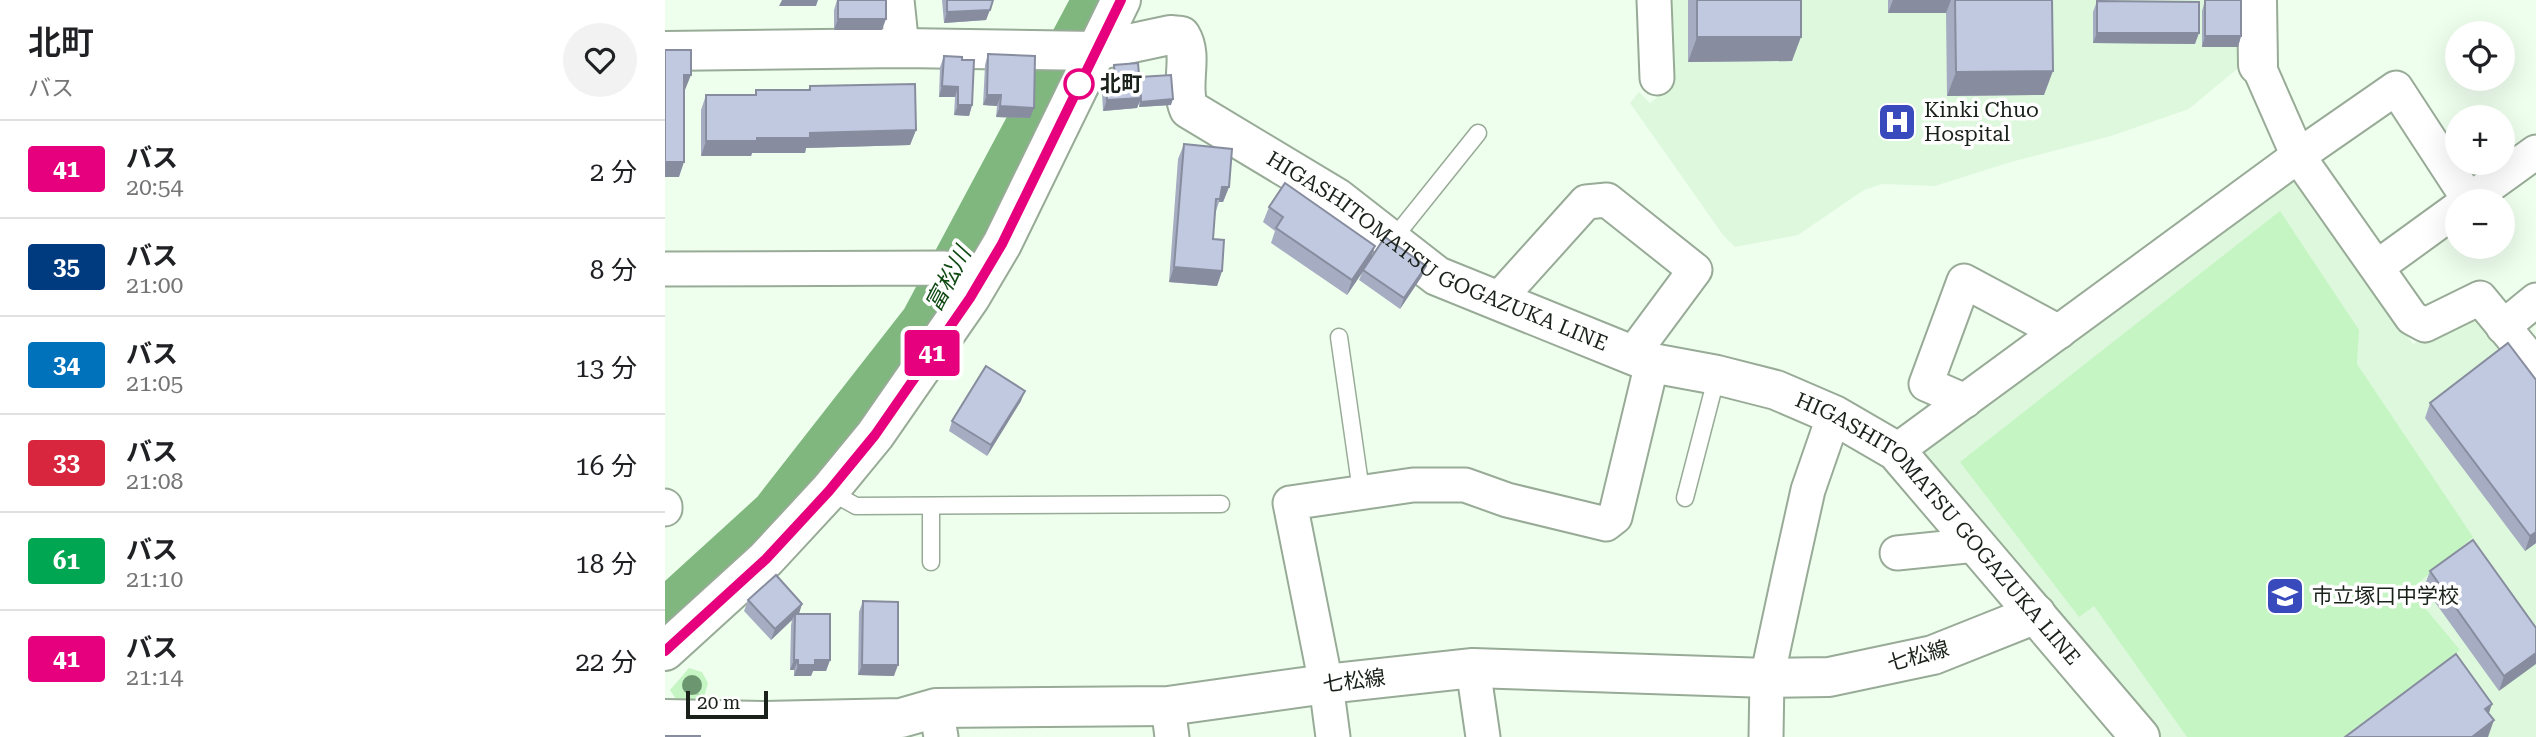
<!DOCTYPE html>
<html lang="ja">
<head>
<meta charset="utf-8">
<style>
  body { margin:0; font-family:"Roboto Serif","Noto Sans JP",serif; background:#f2f2f2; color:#202124; height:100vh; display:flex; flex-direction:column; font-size:26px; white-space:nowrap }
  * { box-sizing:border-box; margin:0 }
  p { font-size:23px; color:#757577 }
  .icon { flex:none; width:38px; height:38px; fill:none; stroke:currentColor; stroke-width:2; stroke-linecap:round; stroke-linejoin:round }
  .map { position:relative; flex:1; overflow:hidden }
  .sheet { display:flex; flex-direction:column; background:#fff; width:665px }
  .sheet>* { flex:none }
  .badge { padding:0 14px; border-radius:5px; font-size:24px; line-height:46px }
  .buttons { position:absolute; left:1780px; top:21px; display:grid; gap:14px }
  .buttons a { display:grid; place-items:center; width:70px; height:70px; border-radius:50%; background:#fff; box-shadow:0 7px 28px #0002; font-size:35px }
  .scale { position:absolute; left:21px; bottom:18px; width:82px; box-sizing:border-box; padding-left:7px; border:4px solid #1a211a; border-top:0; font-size:19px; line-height:24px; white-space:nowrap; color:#1a211a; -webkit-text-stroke:5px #fff; paint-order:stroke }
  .map>.badge { position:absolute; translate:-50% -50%; box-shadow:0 0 0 4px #fff }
  .round { display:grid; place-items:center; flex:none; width:74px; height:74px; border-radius:37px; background:#f2f2f2 }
  .overview { display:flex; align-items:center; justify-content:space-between; height:119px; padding:0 28px }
  h1 { font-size:33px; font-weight:600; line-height:52px }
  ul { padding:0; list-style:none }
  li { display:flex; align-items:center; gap:21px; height:98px; padding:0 28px; border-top:2px solid #e0e0e0 }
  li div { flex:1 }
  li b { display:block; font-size:26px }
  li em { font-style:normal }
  li .badge { min-width:77px; font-weight:700; text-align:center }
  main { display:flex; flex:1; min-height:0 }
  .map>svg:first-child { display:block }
</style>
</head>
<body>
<main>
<section class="sheet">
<div class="overview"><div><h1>北町</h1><p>バス</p></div><a class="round"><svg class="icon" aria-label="heart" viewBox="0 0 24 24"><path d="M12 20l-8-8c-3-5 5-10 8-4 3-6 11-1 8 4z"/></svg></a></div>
<ul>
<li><span class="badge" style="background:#e6007e;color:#fff">41</span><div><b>バス</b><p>20:54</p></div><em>2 分</em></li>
<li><span class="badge" style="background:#003b80;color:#fff">35</span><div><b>バス</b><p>21:00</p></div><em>8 分</em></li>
<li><span class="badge" style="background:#0072bc;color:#fff">34</span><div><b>バス</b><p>21:05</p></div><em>13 分</em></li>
<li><span class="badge" style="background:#d7263d;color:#fff">33</span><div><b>バス</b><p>21:08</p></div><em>16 分</em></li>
<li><span class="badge" style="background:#00a651;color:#fff">61</span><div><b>バス</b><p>21:10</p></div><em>18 分</em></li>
<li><span class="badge" style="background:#e6007e;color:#fff">41</span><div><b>バス</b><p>21:14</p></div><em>22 分</em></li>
</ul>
</section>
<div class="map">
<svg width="1871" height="737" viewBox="0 0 1871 737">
  <defs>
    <pattern id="forest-firs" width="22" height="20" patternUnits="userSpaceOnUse" patternTransform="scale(1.75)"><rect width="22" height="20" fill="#c5f5c3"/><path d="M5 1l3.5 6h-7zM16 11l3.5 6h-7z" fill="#a9d2a7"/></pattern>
  </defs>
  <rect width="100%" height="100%" fill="#efffee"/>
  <g fill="#def8dd">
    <path d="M1001,0H1577L1578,64L1524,109L1446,136L1346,162L1270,186L1217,184L1199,190L1133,235L1070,247L1058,235L965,103L974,92L985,103L1007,86L1004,71Z"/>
    <path d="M1627,176L1748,344L1809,311L1871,376V737H1485L1252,456Z"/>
  </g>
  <path fill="url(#forest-firs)" d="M24,668L37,672L43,683L38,701H12L5,690Z"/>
  <path fill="#c5f5c3" d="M1615,211L1694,330L1692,364L1808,537L1745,590L1795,650L1678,737H1522L1429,606L1414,617L1295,462Z"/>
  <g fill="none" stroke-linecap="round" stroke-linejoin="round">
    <path stroke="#7fb77e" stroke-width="49" d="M0,614L110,514L260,322L432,0"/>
    <defs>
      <g id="service">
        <path d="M728,239L813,133"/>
        <path d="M674,337L696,491"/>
        <path d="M164,491L191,506L556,504"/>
        <path d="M1020,498L1052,375"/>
        <path d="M266,506V562"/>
      </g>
      <g id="minor">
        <path d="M232,0L237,48"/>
        <path d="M989,0L992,78"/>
        <path d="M1593,65L1633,156L1747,318L1760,325L1815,298L1871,366"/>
        <path d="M1803,201L1871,152"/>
        <path d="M1712,267L1792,209"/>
        <path d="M0,269L280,268L318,277"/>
        <path d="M831,302L921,202L942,200L1030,270L967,355"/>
        <path d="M1838,327L1871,300"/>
        <path d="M1300,401L1261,384L1299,281L1394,332"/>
        <path d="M1231,451L1633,156L1731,88L1804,200"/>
        <path d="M0,506V509"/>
        <path d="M1232,553L1311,545"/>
        <path d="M808,668L818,737"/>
        <path d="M503,706L507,737"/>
        <path d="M271,708L276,737"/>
        <path d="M668,737L661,684L625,503L748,485H800L842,500L941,524L950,517L987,363"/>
        <path d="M1101,737L1102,678L1125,571L1143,490L1169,415"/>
      </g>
      <g id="tertiary">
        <path d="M1592,0L1593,65"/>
        <path d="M0,651L101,559L164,491L210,435L305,298L337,244L456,0"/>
        <path d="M0,719L99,721L236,718L271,708L503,706L661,684L808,668L1102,678L1164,677L1268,655L1371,614"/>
      </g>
      <g id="secondary">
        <path id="s1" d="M0,51L237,48L430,51L505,35L516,36C529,57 514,86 524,109L672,198L772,276L987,363L1052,375L1111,390L1169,415L1231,451L1475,737"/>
      </g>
    </defs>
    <use href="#service" stroke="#98ab97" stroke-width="19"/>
    <use href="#minor" stroke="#98ab97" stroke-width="37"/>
    <use href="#tertiary" stroke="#98ab97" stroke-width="42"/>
    <use href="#secondary" stroke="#98ab97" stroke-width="42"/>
    <use href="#service" stroke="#fff" stroke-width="16"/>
    <use href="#minor" stroke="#fff" stroke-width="33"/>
    <use href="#tertiary" stroke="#fff" stroke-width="38"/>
    <use href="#secondary" stroke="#fff" stroke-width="38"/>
  </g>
  <circle fill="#6c966f" cx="27" cy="685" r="10"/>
  <g fill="#a6adc2">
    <path d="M172,0L217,30H169V10Z"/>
    <path d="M277,0H328L321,20L279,23Z"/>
    <path d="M1023,0H1136L1127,61L1023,62Z"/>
    <path d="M1223,0H1387L1379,95L1282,96L1281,13H1223Z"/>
    <path d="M1540,0L1576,36L1573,47H1537V11Z"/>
    <path d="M1432,1L1530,44L1428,43V12Z"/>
    <path d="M323,54L365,118L331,117L332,106L318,105L320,65Z"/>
    <path d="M279,56L297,60L307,105L304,116L289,115L290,97H274L275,67Z"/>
    <path d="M449,65L474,78L506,105L474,107V103L472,108L438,111L437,92L441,82H444Z"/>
    <path d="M145,86L251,130L245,145L141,148L140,153H87L86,156H36V110L41,95H90L91,90H143Z"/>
    <path d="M519,144L564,187L558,202H554L550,214L548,239L557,271L552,286L504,282L513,159Z"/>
    <path d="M604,207L710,246L706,257L757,276L735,309L694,280L697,273L682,295L606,243L610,231L598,222Z"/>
    <path d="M356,401L322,456L284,431L287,421Z"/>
    <path d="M1765,403L1871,543L1860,551L1760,418Z"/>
    <path d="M1765,571L1871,628L1834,691L1759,587Z"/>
    <path d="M83,600L134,614L165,660L161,671H148L146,676H129V670H125L126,625L127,620L106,640L79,611Z"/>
    <path d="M198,601L229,676L193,675L194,612Z"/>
  </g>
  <g fill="#878d9e">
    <path d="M117,0H153L151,6H114Z"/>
    <path d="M1228,0H1286L1281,13H1223Z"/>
    <path d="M325,10L321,20L279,23L282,12Z"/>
    <path d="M173,19H221L217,30H169Z"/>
    <path d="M1432,33H1534L1530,44L1428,43Z"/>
    <path d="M1540,36H1576L1573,47H1537Z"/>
    <path d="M1032,37H1136L1127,61L1023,62Z"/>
    <path d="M1388,71L1379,95L1282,96L1291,72Z"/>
    <path d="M19,75H26L20,90H13Z"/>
    <path d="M277,86L293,87L290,97H274Z"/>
    <path d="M322,95H336L332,106L318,105Z"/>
    <path d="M476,98L472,108L438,111L442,100Z"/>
    <path d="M508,99L506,105L474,107L476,102Z"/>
    <path d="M293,105H307L304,116L289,115Z"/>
    <path d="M335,106L369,108L365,118L331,117Z"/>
    <path d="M251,130L245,145L141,148L140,153H87L86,156H36L41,141L145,133Z"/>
    <path d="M0,162H19L14,177H0Z"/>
    <path d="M557,187H564L558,202H554Z"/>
    <path d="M710,246L705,261L682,295L687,280Z"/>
    <path d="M761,266L757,276L735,309L739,298Z"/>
    <path d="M509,267L557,271L552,286L504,282Z"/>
    <path d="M360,391L356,401L322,456L326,445Z"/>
    <path d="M1871,532V543L1860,551L1865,536Z"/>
    <path d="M137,604L134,614H130L127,620L106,640L110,629Z"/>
    <path d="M1871,653V664L1834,691L1839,676Z"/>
    <path d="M129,660H133L129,670H125Z"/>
    <path d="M150,660H165L161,671H148L146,676H129L133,665Z"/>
    <path d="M197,665H233L229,676L193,675Z"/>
    <path d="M1827,704L1821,722L1820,709Z"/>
    <path d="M1829,720L1823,737H1807Z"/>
  </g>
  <g fill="#c1c9e1" stroke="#878d9e" stroke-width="2">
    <rect x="173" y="0" width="48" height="19"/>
    <path d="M282,0H328L325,10L282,12Z"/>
    <rect x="1032" y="0" width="104" height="37"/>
    <path d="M1290,0H1387L1388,71L1291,72Z"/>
    <rect x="1540" y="0" width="36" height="36"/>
    <path d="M1432,1L1534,2V33H1432Z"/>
    <path d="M0,50H26V75H19V162H0Z"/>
    <path d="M323,54L370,56L369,108L335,106L336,95H322Z"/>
    <path d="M279,56L297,57V60H309L307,105H293V87L277,86Z"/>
    <path d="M473,63L476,98L442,100L441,82H447L446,76L450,75L449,65Z"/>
    <path d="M506,75L508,99L476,102L475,77Z"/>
    <path d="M250,84L251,130L145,133V138H92V141H41V95H91V90H145V86Z"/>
    <path d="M519,144L567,149L564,187H557L555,199H551L548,239L559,240L557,271L509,267Z"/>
    <path d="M620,183L710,246L687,280L611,228L618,217L604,207Z"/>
    <path d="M720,237L761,266L739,298L698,270Z"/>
    <path d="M1843,343L1871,380V532L1865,536L1765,403Z"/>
    <path d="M321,366L360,391L326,445L287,421Z"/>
    <path d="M1808,540L1871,628V653L1839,676L1765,571Z"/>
    <path d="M111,575L137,604L110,629L83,600Z"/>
    <path d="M198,601L233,602V665H197Z"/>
    <path d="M130,614H165V660H150V665H133V660H129Z"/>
    <path d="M1791,654L1827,704L1820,709L1829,720L1807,737H1680Z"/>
    <rect x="0" y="736" width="35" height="1"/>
  </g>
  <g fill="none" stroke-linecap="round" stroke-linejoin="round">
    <defs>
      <path id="line" d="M0,651L101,559L164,491L210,435L305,298L337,244L456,0"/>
    </defs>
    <use href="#line" stroke="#fff" stroke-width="16"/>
    <use href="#line" stroke="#e6007e" stroke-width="10"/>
  </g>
  <defs>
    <symbol id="hospital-square" viewBox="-11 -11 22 22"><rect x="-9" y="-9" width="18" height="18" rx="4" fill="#394abd" stroke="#fff"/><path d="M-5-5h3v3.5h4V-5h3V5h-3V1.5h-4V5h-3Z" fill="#fff"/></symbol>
    <symbol id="school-square" viewBox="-11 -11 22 22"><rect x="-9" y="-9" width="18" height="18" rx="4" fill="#394abd" stroke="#fff"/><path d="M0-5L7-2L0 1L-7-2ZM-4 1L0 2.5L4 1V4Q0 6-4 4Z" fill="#fff"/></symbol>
  </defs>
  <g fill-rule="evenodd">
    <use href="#hospital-square" x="1210" y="100" width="44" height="44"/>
    <use href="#school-square" x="1598" y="574" width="44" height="44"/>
  </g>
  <circle fill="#fff" stroke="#e6007e" stroke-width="3.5" cx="414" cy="84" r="14"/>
  <g text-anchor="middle" stroke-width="7" stroke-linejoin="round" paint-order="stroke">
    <g font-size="21" font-weight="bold" fill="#1a211a" stroke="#fff" text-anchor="start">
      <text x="435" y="91">北町</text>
    </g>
    <g font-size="21" fill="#1a211a" stroke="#fff" text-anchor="start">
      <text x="1259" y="117">Kinki Chuo<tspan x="1259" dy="24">Hospital</tspan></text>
      <text x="1647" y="603">市立塚口中学校</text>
    </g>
    <g font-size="21" fill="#1a211a" stroke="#fff">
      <text dy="7" stroke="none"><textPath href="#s1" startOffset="880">HIGASHITOMATSU GOGAZUKA LINE</textPath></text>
      <text dy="7" stroke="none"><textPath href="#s1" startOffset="1468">HIGASHITOMATSU GOGAZUKA LINE</textPath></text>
      <text transform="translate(1253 656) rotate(-15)" y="7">七松線</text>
      <text transform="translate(689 681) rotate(-7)" y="7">七松線</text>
    </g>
    <g font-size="23" font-style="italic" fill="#0f4a13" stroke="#fff">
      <text transform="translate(283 279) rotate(-62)" y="8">富松川</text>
    </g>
  </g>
</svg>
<div class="buttons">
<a><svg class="icon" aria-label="locate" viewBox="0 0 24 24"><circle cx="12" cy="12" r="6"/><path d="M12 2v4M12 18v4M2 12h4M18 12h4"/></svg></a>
<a>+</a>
<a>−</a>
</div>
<div class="scale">20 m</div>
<b class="badge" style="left:267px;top:353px;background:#e6007e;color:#fff">41</b>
</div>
</main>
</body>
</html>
